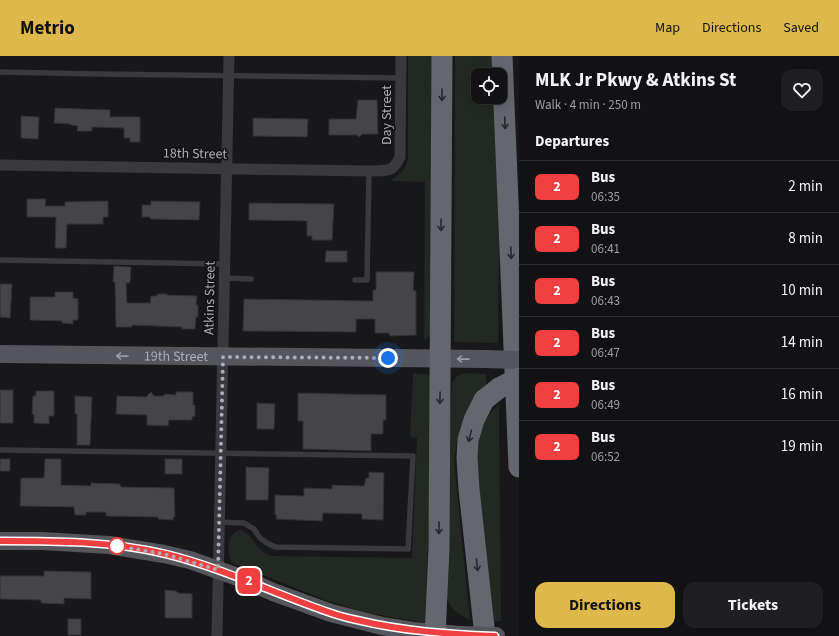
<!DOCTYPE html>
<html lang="en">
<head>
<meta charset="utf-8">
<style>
  body { margin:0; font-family:"Source Sans 3",sans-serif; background:#1f1f21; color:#f1f3f6; height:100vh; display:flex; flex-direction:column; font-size:15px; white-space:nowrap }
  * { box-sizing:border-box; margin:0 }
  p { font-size:13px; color:#9c9da0 }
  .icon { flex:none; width:22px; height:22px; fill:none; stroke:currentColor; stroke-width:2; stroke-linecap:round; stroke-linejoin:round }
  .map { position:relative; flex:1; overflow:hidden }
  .details { display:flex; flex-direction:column; background:#121113; width:320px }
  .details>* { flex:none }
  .badge { padding:0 8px; border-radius:6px; font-size:14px; line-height:26px }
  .controls { position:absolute; left:471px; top:12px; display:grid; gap:8px }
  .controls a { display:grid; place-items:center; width:36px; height:36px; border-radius:8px; background:#121113; box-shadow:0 2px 10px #0003,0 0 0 1px #313133; font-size:20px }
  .you { position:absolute; width:20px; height:20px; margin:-10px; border:3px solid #fff; border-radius:50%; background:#1a73e8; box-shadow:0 0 0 6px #1a73e833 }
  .map>.badge { position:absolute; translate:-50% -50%; box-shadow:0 0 0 2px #fff }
  h2 { padding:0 16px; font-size:15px; line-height:36px }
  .round { display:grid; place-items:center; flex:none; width:42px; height:42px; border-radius:12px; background:#1f1f21 }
  .summary { display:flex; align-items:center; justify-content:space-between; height:68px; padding:0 16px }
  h1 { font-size:19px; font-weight:700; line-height:30px }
  .action { display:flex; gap:8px; margin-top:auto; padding:8px 16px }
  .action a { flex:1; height:46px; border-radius:12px; background:#deb84b; color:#111; font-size:16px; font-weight:700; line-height:46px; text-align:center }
  .action a+a { background:#1f1f21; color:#f1f3f6 }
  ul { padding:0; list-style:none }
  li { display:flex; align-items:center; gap:12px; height:52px; padding:0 16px; border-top:1px solid #313133 }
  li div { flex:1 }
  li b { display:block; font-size:15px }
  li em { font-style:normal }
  li .badge { min-width:44px; font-weight:700; text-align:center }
  header { display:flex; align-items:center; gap:24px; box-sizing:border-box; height:56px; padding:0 20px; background:#deb84b; color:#111 }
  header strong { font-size:19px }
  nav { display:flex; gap:22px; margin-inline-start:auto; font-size:14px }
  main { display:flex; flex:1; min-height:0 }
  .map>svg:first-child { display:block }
</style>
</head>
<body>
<header>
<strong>Metrio</strong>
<nav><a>Map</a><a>Directions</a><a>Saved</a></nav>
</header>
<main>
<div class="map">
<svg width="519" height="580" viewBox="0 0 519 580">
  <rect width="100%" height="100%" fill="#181719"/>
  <g fill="#222923">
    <path d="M408,0H434L433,269L428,281L424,285L425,126L392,125V123C401,118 405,113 408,103Z"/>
    <path d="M455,0H492L493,19H478V41H494L499,182L498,287L454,286Z"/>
    <path d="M413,317L431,319L434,329L425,566L408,564L360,555L325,544L231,506C228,500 227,484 232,479C234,476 237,475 241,474C254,478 254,494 272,500L412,502L417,382L410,381Z"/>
    <path d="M464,317L486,318V332L467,358L458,380L454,405L470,564C453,555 449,552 444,533L452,327L457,320Z"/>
    <path d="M499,348L501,565H494L475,401L481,372L491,356Z"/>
  </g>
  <g fill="#454549" stroke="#323235">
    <path d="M358,44H377L378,78H362L359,81L357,79H329V63H356Z"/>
    <path d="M55,52L110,54V61H140V86H130V82H124V72L92,71V75H77L78,70L71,69V68L54,67Z"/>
    <path d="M21,60L39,61L38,83L21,82Z"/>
    <path d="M253,62L308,63L307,81L253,80Z"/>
    <path d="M27,143H46L45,150H65V146L108,145V161H103V168H67L66,192H55L56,161H27Z"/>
    <path d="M151,145L200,146L199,164L150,163V161H142V149H151Z"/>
    <path d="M249,147L334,148L332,184H312V180H307V165L249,164Z"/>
    <path d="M326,195H347V206H325Z"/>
    <path d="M114,210L131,211L130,227H126L127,247H150L151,240H157V238H167V239L197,240L196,249H198V261H196L195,273H182V271L132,269V271H116L115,226H113Z"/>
    <path d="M376,216H414L413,234L416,235V279L390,280L389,277H375V263H356V276L243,275L244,243L373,245V234H376Z"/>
    <path d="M0,228H12L10,262L0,261Z"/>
    <path d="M55,236H73V242L78,243V264H73V268L62,267V265L30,264V241H55Z"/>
    <rect x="0" y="334" width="13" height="33"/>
    <path d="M36,335H54V360H49V368L34,367V358H32L33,340H36Z"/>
    <path d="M151,336L154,340H163L165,338L176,339V336H193V349H195V360L192,361V364H169L168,370L147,369V359L116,358L117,340L146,341Z"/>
    <path d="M298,337L386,339V364H383V378H371V395L303,393V365H298Z"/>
    <path d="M75,340L92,341L90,389H77V358H75Z"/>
    <path d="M257,347L275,348L274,373H257Z"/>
    <rect x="0" y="403" width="10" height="12"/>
    <path d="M45,403H61V429L91,430V427L120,428L121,431L174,432L175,461H173V464L158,463V461L106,460V456H86V459H75L74,451L20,450L21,422H44Z"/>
    <rect x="165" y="403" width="17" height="15"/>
    <path d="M246,411L269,412L268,444H246Z"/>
    <path d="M369,416L384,417L383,464L362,463V458H361L323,457L322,465L276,463L277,459H275V439L304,440V432L332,433V429L364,430L366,422H369Z"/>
    <path d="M44,515L91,516V543L64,542V548L41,547V544L0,543V520H44Z"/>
    <path d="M165,534L176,535L178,537L192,538V562H165Z"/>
    <rect x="68" y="563" width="13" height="16"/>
  </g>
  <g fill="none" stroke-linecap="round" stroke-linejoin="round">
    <g stroke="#39393e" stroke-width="5.5">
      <path d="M0,16L98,18L401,22"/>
      <path d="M0,204L225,208"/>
      <path d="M224,222L251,223"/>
      <path d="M355,224H367L369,115"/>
      <path d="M0,394L413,400L408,493L275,491L267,487L260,482L254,473L244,467L220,466"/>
    </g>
    <g stroke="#39393e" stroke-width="11">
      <path d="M0,109L369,115C386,114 392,118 400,101L401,0"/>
      <path d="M217,580L229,0"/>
    </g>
    <g stroke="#55565c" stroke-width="18">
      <path id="s1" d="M0,298L485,303"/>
      <path d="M0,485H42L109,489L164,498L190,504L246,524L273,536L331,557L382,570L413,575L460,579"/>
    </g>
    <g stroke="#65676e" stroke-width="21">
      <path d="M502,0L519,411"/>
      <path d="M484,344L474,364L468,384L467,402L469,433L485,580"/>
      <path d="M435,580L439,492L442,0"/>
    </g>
    <g stroke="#55565c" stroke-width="18">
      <path d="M485,303L519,304"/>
      <path d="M460,579L496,580"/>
    </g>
    <path stroke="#65676e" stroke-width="21" d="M484,344L499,332L519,322"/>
  </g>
  <defs><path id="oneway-shaft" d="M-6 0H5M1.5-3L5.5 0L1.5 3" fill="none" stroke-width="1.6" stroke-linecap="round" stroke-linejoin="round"/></defs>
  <g stroke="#28272a">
    <use href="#oneway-shaft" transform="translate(442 39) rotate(90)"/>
    <use href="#oneway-shaft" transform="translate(505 67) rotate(88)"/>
    <use href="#oneway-shaft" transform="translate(441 169) rotate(90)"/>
    <use href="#oneway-shaft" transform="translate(511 197) rotate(88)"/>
    <use href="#oneway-shaft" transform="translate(440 342) rotate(91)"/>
    <use href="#oneway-shaft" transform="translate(470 380) rotate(104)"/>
    <use href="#oneway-shaft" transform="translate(439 472) rotate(91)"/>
    <use href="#oneway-shaft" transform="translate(477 509) rotate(84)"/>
  </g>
  <g stroke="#9a9ca5">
    <use href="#oneway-shaft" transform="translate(122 300) rotate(-179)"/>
    <use href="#oneway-shaft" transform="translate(463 303) rotate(-179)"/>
  </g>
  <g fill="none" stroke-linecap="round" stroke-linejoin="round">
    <defs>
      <path id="line" d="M0,485C55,485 112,485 166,498C223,512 275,538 331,557C339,560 348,562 357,564C402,575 448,578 495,580"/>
    </defs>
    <use href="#line" stroke="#fff" stroke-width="9"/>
    <use href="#line" stroke="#ef3f40" stroke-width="6"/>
    <path stroke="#abaeb7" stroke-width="4" stroke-dasharray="0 7.2" d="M117,490L164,498L218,514L223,301L388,302"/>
  </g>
  <circle fill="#fff" stroke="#ef3f40" stroke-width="2" cx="117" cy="490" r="8"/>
  <g text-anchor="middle" stroke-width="3.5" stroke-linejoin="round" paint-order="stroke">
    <g font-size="14" fill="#abaeb7" stroke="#131214">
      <text transform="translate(386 59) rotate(-90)" y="5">Day Street</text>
      <text transform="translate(195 97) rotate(1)" y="5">18th Street</text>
      <text transform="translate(209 242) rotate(-89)" y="5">Atkins Street</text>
      <text dy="5" stroke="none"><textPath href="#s1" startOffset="176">19th Street</textPath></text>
    </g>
  </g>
</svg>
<div class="controls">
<a><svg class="icon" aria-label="locate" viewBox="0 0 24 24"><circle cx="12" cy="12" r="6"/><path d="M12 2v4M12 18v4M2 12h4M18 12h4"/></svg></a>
</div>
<div class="you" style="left:388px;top:302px"></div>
<b class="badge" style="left:249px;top:525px;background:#ef3f40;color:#fff">2</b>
</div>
<section class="details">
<div class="summary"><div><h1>MLK Jr Pkwy &amp; Atkins St</h1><p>Walk · 4 min · 250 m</p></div><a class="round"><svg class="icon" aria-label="heart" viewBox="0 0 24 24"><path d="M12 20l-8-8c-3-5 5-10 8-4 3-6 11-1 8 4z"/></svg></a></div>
<h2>Departures</h2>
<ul>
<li><span class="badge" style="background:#ef3f40;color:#fff">2</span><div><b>Bus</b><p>06:35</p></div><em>2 min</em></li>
<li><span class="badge" style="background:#ef3f40;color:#fff">2</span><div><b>Bus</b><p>06:41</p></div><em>8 min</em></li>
<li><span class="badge" style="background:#ef3f40;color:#fff">2</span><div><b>Bus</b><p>06:43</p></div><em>10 min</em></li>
<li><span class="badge" style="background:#ef3f40;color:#fff">2</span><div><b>Bus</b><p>06:47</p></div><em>14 min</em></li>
<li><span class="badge" style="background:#ef3f40;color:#fff">2</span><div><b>Bus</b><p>06:49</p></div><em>16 min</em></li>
<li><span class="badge" style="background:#ef3f40;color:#fff">2</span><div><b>Bus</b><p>06:52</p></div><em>19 min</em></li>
</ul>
<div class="action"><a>Directions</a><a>Tickets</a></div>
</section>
</main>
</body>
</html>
